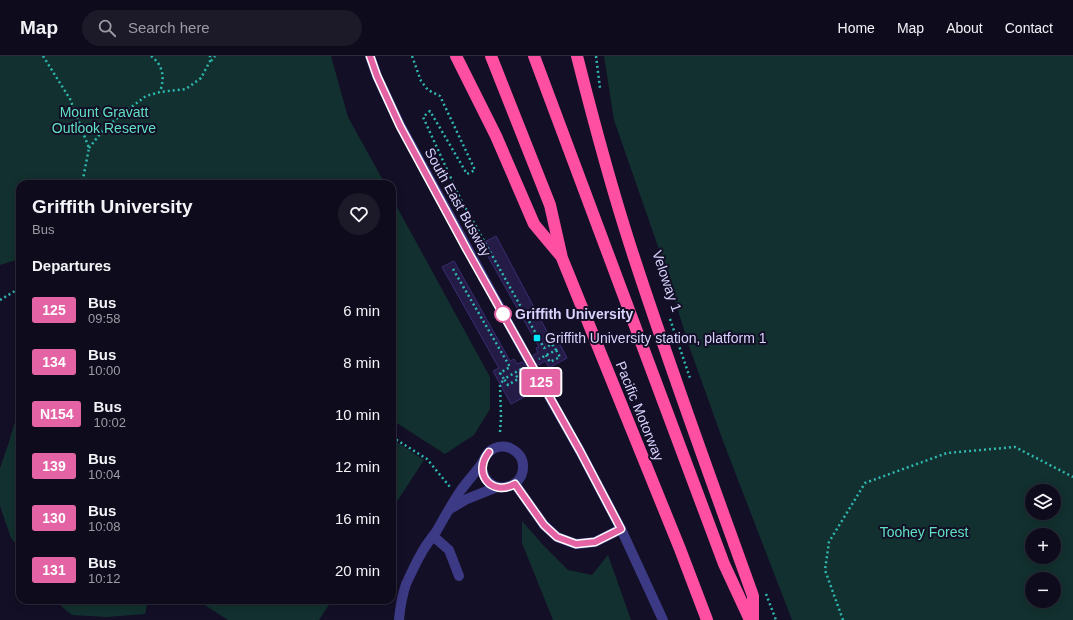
<!DOCTYPE html>
<html lang="en">
<head>
<meta charset="utf-8">
<style>
  body { margin:0; font-family:Arial,sans-serif; background:#1c1929; color:#f1f3f6; height:100vh; display:flex; flex-direction:column; font-size:15px; white-space:nowrap }
  * { box-sizing:border-box; margin:0 }
  p { font-size:13px; color:#9b9ba3 }
  .icon { flex:none; width:22px; height:22px; fill:none; stroke:currentColor; stroke-width:2; stroke-linecap:round; stroke-linejoin:round }
  .map { position:relative; flex:1; overflow:hidden }
  .side { position:absolute; left:16px; top:124px; width:380px; height:424px; display:flex; flex-direction:column; background:#0e0b1c; border-radius:12px; box-shadow:0 2px 10px #0003,0 0 0 1px #2e2b3b }
  .side>* { flex:none }
  .badge { padding:0 8px; border-radius:3px; font-size:14px; line-height:26px }
  .tools { position:absolute; left:1025px; top:428px; display:grid; gap:8px }
  .tools a { display:grid; place-items:center; width:36px; height:36px; border-radius:50%; background:#0e0b1c; box-shadow:0 2px 10px #0003,0 0 0 1px #2e2b3b; font-size:20px }
  .map>.badge { position:absolute; translate:-50% -50%; box-shadow:0 0 0 2px #fff }
  h2 { padding:0 16px; font-size:15px; line-height:36px }
  .round { display:grid; place-items:center; flex:none; width:42px; height:42px; border-radius:21px; background:#1c1929 }
  .head { display:flex; align-items:center; justify-content:space-between; height:68px; padding:0 16px }
  h1 { font-size:19px; font-weight:700; line-height:30px }
  ul { padding:0; list-style:none }
  li { display:flex; align-items:center; gap:12px; height:52px; padding:0 16px }
  li div { flex:1 }
  li b { display:block; font-size:15px }
  li em { font-style:normal }
  li .badge { min-width:44px; font-weight:700; text-align:center }
  header { display:flex; align-items:center; gap:24px; box-sizing:border-box; height:56px; padding:0 20px; background:#0e0b1c; border-bottom:1px solid #2e2b3b }
  header strong { font-size:19px }
  nav { display:flex; gap:22px; margin-inline-start:auto; font-size:14px }
  .search { width:280px; height:36px; background:#1c1929; display:flex; align-items:center; gap:10px; box-sizing:border-box; padding:0 14px; border-radius:22px; color:#9b9ba3; font-size:15px }
  .map>svg:first-child { display:block }
</style>
</head>
<body>
<header>
<strong>Map</strong>
<div class="search"><svg class="icon" aria-label="search" viewBox="0 0 24 24"><circle cx="10" cy="10" r="6"/><path d="M15 15l6 6"/></svg>Search here</div>
<nav><a>Home</a><a>Map</a><a>About</a><a>Contact</a></nav>
</header>
<div class="map">
<svg width="1073" height="564" viewBox="0 0 1073 564">
  <rect width="100%" height="100%" fill="#130f26"/>
  <g fill="#12302f" fill-rule="evenodd">
    <path d="M0,0H331L348,61L385,128H20V203L0,209Z"/>
    <path d="M604,0H1073V564H792L723,385L689,290L662,202L614,64ZM1032,435H1054V457H1032ZM1032,479H1054V501H1032ZM1032,523H1054V545H1032Z"/>
    <path d="M392,142L490,321V353L474,379L445,398L392,364Z"/>
    <path d="M20,349V493L11,482L1,453L0,449V412L8,389Z"/>
    <path d="M392,383L424,404L392,453Z"/>
    <path d="M522,465L543,489L568,514L592,519L608,499L631,564H553L522,487Z"/>
    <path d="M57,544H148L145,558L106,561L72,559L62,551Z"/>
    <path d="M197,544H332L319,564H228Z"/>
  </g>
  <g fill="#241b47" stroke="#3b2d73">
    <path d="M496,180L552,285L557,283L567,302L549,312L545,305L539,309L534,306V303L533,299L538,297L536,292L539,291L481,188Z"/>
    <path d="M454,205L510,305L514,303L517,308L522,306L524,308L527,309V315L523,317L527,325L521,328L528,339L511,348L493,315L499,312L442,211Z"/>
  </g>
  <g fill="none" stroke-linecap="round" stroke-linejoin="round">
    <g stroke="#2fb8b0" stroke-width="2.5" stroke-dasharray="2 3" stroke-linecap="butt">
      <path d="M43,0L70,43L89,92L82,128"/>
      <path d="M151,0C163,9 165,21 160,36"/>
      <path d="M412,0L421,25L428,34L440,40L475,114L467,118L430,55L423,61L460,142L544,292L552,288L556,294L539,303"/>
      <path d="M596,0L600,32"/>
      <path d="M211,5L215,0"/>
      <path d="M89,92L104,73L126,55L146,40L160,36L186,33L201,22L210,5V0"/>
      <path d="M453,213L510,311L500,317L504,323L523,312"/>
      <path d="M0,244L20,232"/>
      <path d="M670,263L690,322"/>
      <path d="M546,299L550,306L560,301L556,294"/>
      <path d="M500,376L501,362L500,329L504,323L508,329L518,323L515,317"/>
      <path d="M392,381L427,403L450,431"/>
      <path d="M766,538L776,564"/>
      <path d="M843,564L825,514L829,486L865,427L947,397L1015,391L1073,421"/>
    </g>
    <g stroke="#3d3a85" stroke-width="10">
      <path d="M370,0L377,20L400,69L528,303"/>
      <path d="M533,312L580,395L621,473L663,564"/>
      <path d="M515,428L544,469L557,481L576,488L595,486L621,473"/>
      <path d="M450,453L467,443L497,431"/>
      <path d="M433,480L449,494L459,520"/>
      <path d="M399,564C400,552 402,540 406,528C411,518 415,508 421,498C425,490 431,483 436,476C444,462 452,447 461,434C467,426 474,418 480,410C484,405 485,399 490,395C496,390 505,389 512,393C519,397 523,403 523,410C524,437 481,441 482,407"/>
    </g>
    <g stroke="#ff4fa3" stroke-width="12">
      <path d="M456,0L496,80L534,168L560,199"/>
      <path d="M491,0L550,149L562,202L680,493L707,564"/>
      <path d="M534,0L724,508L750,564"/>
      <path d="M577,0C593,63 610,127 630,189C668,307 711,423 753,540V564"/>
    </g>
  </g>
  <g fill="none" stroke-linecap="round" stroke-linejoin="round">
    <defs>
      <path id="line" d="M370,0L377,20L400,70L467,194L580,395L621,473L595,486L576,488L557,481L544,469L515,428C491,441 472,417 489,396"/>
    </defs>
    <use href="#line" stroke="#fff" stroke-width="9"/>
    <use href="#line" stroke="#e463a4" stroke-width="6"/>
  </g>
  <circle fill="#fff" stroke="#e463a4" stroke-width="2" cx="503" cy="258" r="8"/>
  <rect fill="#00e5ff" stroke="#130f26" stroke-width="1.5" x="533" y="278" width="8" height="8" rx="2"/>
  <g text-anchor="middle" stroke-width="4" stroke-linejoin="round" paint-order="stroke">
    <g font-size="14" fill="#5fe0c0" stroke="#130f26">
      <text x="104" y="61">Mount Gravatt<tspan x="104" dy="16">Outlook Reserve</tspan></text>
      <text x="924" y="481">Toohey Forest</text>
    </g>
    <g font-size="14" fill="#d9d4ff" stroke="#130f26">
      <text transform="translate(458 146) rotate(61)" y="5">South East Busway</text>
      <text transform="translate(667 225) rotate(71)" y="5">Veloway 1</text>
      <text transform="translate(640 355) rotate(68)" y="5">Pacific Motorway</text>
    </g>
    <g font-size="14" font-weight="bold" fill="#d9d4ff" stroke="#130f26" text-anchor="start">
      <text x="515" y="263">Griffith University</text>
    </g>
    <g font-size="14" fill="#d9d4ff" stroke="#130f26" text-anchor="start">
      <text x="545" y="287">Griffith University station, platform 1</text>
    </g>
  </g>
</svg>
<div class="tools">
<a><svg class="icon" aria-label="layers" viewBox="0 0 24 24"><path d="M12 4l9 5-9 5-9-5zM3 14l9 5 9-5"/></svg></a>
<a>+</a>
<a>−</a>
</div>
<b class="badge" style="left:541px;top:326px;background:#e463a4;color:#fff">125</b>
<section class="side">
<div class="head"><div><h1>Griffith University</h1><p>Bus</p></div><a class="round"><svg class="icon" aria-label="heart" viewBox="0 0 24 24"><path d="M12 20l-8-8c-3-5 5-10 8-4 3-6 11-1 8 4z"/></svg></a></div>
<h2>Departures</h2>
<ul>
<li><span class="badge" style="background:#e463a4;color:#fff">125</span><div><b>Bus</b><p>09:58</p></div><em>6 min</em></li>
<li><span class="badge" style="background:#e463a4;color:#fff">134</span><div><b>Bus</b><p>10:00</p></div><em>8 min</em></li>
<li><span class="badge" style="background:#e463a4;color:#fff">N154</span><div><b>Bus</b><p>10:02</p></div><em>10 min</em></li>
<li><span class="badge" style="background:#e463a4;color:#fff">139</span><div><b>Bus</b><p>10:04</p></div><em>12 min</em></li>
<li><span class="badge" style="background:#e463a4;color:#fff">130</span><div><b>Bus</b><p>10:08</p></div><em>16 min</em></li>
<li><span class="badge" style="background:#e463a4;color:#fff">131</span><div><b>Bus</b><p>10:12</p></div><em>20 min</em></li>
</ul>
</section>
</div>
</body>
</html>
